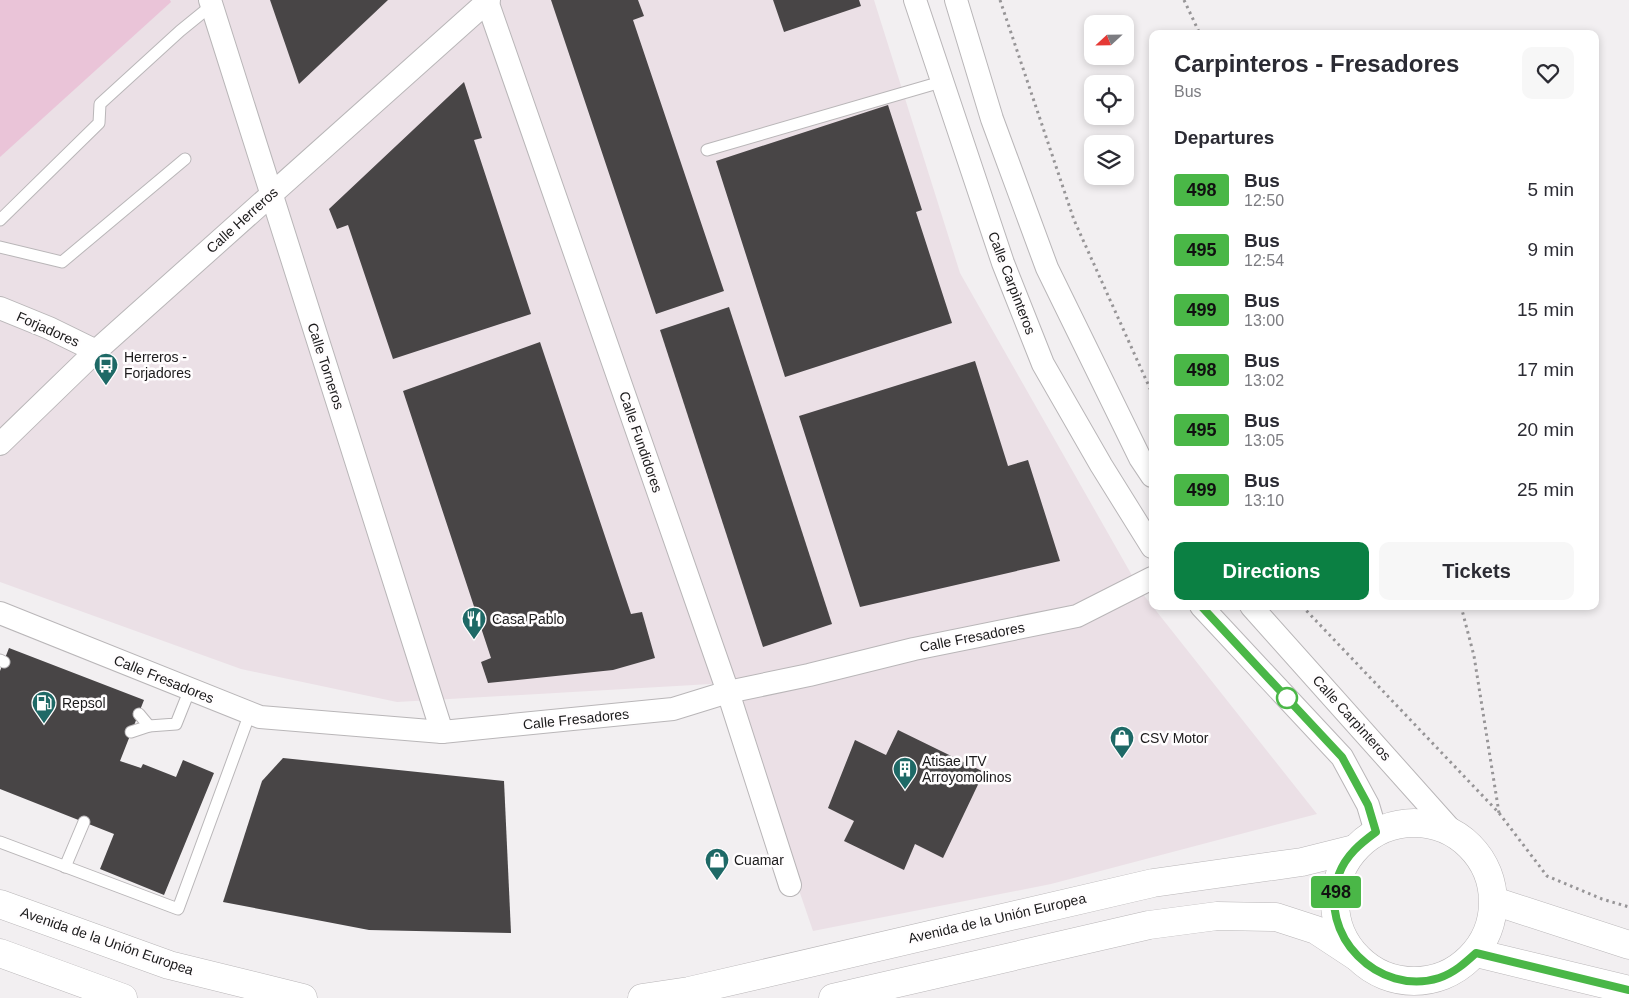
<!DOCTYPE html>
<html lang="en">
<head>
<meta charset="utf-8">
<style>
  body { margin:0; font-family:Helvetica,sans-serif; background:#f7f7f7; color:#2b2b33; height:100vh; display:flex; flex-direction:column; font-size:19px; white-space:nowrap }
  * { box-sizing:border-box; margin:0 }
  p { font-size:16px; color:#7c7c81 }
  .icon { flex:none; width:28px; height:28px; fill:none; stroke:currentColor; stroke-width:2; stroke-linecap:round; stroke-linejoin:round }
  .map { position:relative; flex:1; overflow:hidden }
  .side { position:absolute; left:1149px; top:30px; width:450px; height:580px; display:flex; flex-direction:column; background:#fff; border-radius:10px; box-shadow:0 2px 8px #0003 }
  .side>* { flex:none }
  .badge { padding:0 10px; border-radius:4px; font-size:18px; line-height:32px }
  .needle { width:32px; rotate:248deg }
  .buttons { position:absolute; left:1084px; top:15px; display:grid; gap:10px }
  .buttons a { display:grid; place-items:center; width:50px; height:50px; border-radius:10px; background:#fff; box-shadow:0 2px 8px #0003; font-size:25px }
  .map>.badge { position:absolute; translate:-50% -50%; box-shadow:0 0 0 2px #fff }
  h2 { padding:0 25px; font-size:19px; line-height:45px }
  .round { display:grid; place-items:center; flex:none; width:52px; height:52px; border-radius:10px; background:#f7f7f7 }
  .overview { display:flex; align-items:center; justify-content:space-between; height:85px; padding:0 25px }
  h1 { font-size:24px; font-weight:700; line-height:38px }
  .button { display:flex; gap:10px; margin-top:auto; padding:10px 25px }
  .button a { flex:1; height:58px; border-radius:10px; background:#0b8043; color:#fff; font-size:20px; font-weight:700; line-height:58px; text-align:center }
  .button a+a { background:#f7f7f7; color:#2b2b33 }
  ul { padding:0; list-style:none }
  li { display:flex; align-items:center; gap:15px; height:60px; padding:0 25px }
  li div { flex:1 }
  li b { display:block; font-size:19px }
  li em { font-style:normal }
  li .badge { min-width:55px; font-weight:700; text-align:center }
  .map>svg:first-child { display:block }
</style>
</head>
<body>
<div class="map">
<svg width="1629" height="998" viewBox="0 0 1629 998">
  <rect width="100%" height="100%" fill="#f2eff1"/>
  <path fill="#ebe0e6" d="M0,0H874L960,273L1142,593L1317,814L1051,884L813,931L728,683L397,702L241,669L0,582Z"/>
  <path fill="#eac4d8" d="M0,0H170L171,2L0,157Z"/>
  <g fill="#484546">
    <path d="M270,0H388L299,84Z"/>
    <path d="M551,0H638L644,16L633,20L724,291L656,314Z"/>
    <path d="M773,0H859L861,6L784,32Z"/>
    <path d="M464,82L482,138L474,140L531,314L393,359L348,225L337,229L329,209Z"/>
    <path d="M888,105L922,210L916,212L952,323L785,377L716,161Z"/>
    <path d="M729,307L832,624L763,647L660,330Z"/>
    <path d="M540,342L631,614L642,612L655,658L613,670L488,683L481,662L491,658L403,391Z"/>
    <path d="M975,361L1008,466L1028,460L1060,561L860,607L799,416Z"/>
    <path d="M9,648L144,700L120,761L141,768L143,764L176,777L183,760L214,773L164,895L100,869L114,834L0,789V671Z"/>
    <path d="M898,730L984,772L943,858L915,844L904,870L844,841L854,821L828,808L855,740L886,755Z"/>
    <path d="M283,758L504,781L511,933L369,930L223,902L262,781Z"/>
  </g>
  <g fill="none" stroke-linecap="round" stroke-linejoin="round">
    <defs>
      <g id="lane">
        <path d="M707,150L941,82"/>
        <path d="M0,220L99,123L100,104L180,31L212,5"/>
        <path d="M0,247L62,262L185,159"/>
        <path d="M0,660L4,662"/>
        <path d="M139,714L149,726"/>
        <path d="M131,732L149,726L176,724L190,689"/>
        <path d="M0,842L178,909L250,713"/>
        <path d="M65,867L84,822"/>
      </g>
      <g id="street">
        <path d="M210,0L442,732"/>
        <path d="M915,0L1003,263L1043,364L1101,465L1152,547"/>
        <path d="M956,0L992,119L1047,268L1140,458L1152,476"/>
        <path d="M487,1L728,692L790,885"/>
        <path d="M0,308L49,328L96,351"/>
        <path d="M0,444L96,351L489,0"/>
        <path d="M1201,606L1342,757L1368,805L1376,832"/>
        <path d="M1251,606L1452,831"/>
        <path d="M0,613L260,717L442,732L673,709L728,692L809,675L914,649L1077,616L1152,578"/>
      </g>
      <g id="primary">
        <circle cx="1414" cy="902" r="79"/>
        <path d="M1494,901L1629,945"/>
        <path d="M0,904L169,965L303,998"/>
        <path d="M0,953L123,998"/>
        <path d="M1476,953L1629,990"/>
        <path d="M642,998L689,991L1153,883L1302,862L1354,849"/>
        <path d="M833,998L1149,925L1217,916L1276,917L1316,930L1357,957"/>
      </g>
    </defs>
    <use href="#lane" stroke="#b9b6b8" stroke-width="13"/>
    <use href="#street" stroke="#b9b6b8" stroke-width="24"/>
    <use href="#primary" stroke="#b9b6b8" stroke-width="29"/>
    <g stroke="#979597" stroke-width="3" stroke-dasharray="2.5 4" stroke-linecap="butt">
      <path d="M1000,0L1074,220L1152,393"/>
      <path d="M1184,0L1200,34"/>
      <path d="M1302,606L1499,813L1547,876L1602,899L1629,907"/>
      <path d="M1461,606L1474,656L1499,813"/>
    </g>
    <use href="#lane" stroke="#fff" stroke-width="11"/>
    <use href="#street" stroke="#fff" stroke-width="22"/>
    <use href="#primary" stroke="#fff" stroke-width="28"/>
  </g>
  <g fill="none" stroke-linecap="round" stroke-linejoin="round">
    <defs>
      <path id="line" d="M1201,606L1342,757L1368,805L1376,832C1361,843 1346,855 1339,874C1316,935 1379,997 1439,978C1454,973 1465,963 1476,953L1629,990"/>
    </defs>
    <use href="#line" stroke="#fff" stroke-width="11"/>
    <use href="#line" stroke="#4ab747" stroke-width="8"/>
  </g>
  <defs>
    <symbol id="bus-pin" viewBox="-11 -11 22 30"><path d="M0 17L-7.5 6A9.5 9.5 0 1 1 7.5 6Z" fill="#1e6966" stroke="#fffdfe"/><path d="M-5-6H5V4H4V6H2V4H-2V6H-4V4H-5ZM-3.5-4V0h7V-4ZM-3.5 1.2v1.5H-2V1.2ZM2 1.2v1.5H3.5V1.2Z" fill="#fff"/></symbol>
    <symbol id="restaurant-pin" viewBox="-11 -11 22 30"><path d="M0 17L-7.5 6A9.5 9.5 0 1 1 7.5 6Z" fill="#1e6966" stroke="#fffdfe"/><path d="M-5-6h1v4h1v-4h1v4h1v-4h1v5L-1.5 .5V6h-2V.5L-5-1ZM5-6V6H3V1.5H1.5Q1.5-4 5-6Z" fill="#fff"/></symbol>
    <symbol id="fuel-pin" viewBox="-11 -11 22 30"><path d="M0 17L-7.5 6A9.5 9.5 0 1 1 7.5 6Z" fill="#1e6966" stroke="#fffdfe"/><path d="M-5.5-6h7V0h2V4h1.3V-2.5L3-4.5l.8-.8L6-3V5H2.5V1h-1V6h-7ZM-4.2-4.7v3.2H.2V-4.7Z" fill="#fff"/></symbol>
    <symbol id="shop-pin" viewBox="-11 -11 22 30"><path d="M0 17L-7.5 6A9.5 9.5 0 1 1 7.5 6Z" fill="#1e6966" stroke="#fffdfe"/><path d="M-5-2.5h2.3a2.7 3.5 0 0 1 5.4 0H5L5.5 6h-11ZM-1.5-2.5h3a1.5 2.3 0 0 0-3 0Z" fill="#fff"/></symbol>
    <symbol id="building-pin" viewBox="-11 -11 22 30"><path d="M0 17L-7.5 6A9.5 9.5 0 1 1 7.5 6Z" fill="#1e6966" stroke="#fffdfe"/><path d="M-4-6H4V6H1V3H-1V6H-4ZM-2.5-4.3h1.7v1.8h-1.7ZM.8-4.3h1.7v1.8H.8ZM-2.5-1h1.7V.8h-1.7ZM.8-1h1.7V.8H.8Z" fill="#fff"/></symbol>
  </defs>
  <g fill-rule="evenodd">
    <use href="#bus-pin" x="92" y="351" width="28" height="38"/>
    <use href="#restaurant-pin" x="460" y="605" width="28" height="38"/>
    <use href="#fuel-pin" x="30" y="689" width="28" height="38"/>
    <use href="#shop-pin" x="1108" y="724" width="28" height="38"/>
    <use href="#building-pin" x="891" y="755" width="28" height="38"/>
    <use href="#shop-pin" x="703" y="846" width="28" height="38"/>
  </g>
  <circle fill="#fff" stroke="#4ab747" stroke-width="2.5" cx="1287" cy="698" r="10"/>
  <g text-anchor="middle" stroke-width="5" stroke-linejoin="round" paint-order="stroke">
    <g font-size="14" fill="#1b1a1b" stroke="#fffdfe">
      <text transform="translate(242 220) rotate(-42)" y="5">Calle Herreros</text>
      <text transform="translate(1012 283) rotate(69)" y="5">Calle Carpìnteros</text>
      <text transform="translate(48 329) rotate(24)" y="5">Forjadores</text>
      <text transform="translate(326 366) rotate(72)" y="5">Calle Torneros</text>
      <text transform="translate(641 442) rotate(71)" y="5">Calle Fundidores</text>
      <text transform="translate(972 637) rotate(-11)" y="5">Calle Fresadores</text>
      <text transform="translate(164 679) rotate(22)" y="5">Calle Fresadores</text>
      <text transform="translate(1352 718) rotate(48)" y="5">Calle Carpìnteros</text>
      <text transform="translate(576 719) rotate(-6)" y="5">Calle Fresadores</text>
      <text transform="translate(997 918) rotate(-13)" y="5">Avenida de la Unión Europea</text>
      <text transform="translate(107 941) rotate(19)" y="5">Avenida de la Unión Europea</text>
    </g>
    <g font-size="14" fill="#1b1a1b" stroke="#fffdfe" text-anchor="start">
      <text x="124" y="362">Herreros -<tspan x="124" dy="16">Forjadores</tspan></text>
      <text x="492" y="624">Casa Pablo</text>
      <text x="62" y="708">Repsol</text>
      <text x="1140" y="743">CSV Motor</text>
      <text x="922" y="766">Atisae ITV<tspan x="922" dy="16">Arroyomolinos</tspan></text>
      <text x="734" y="865">Cuamar</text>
    </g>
  </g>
</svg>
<div class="buttons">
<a><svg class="needle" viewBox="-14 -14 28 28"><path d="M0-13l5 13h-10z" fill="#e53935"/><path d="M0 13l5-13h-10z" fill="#7c7c81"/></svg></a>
<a><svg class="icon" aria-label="locate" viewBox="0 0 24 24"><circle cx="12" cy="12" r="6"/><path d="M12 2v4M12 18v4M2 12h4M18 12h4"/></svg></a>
<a><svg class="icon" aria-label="layers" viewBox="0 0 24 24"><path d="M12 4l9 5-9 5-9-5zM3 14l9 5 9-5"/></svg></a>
</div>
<b class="badge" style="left:1336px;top:892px;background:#4ab747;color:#111">498</b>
<section class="side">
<div class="overview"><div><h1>Carpinteros - Fresadores</h1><p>Bus</p></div><a class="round"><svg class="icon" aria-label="heart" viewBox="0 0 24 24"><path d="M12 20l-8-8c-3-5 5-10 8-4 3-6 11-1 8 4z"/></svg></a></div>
<h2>Departures</h2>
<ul>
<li><span class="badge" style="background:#4ab747;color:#111">498</span><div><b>Bus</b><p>12:50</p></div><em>5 min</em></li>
<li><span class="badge" style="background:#4ab747;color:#111">495</span><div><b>Bus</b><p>12:54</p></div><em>9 min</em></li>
<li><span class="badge" style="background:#4ab747;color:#111">499</span><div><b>Bus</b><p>13:00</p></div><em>15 min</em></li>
<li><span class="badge" style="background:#4ab747;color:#111">498</span><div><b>Bus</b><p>13:02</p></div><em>17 min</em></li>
<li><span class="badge" style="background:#4ab747;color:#111">495</span><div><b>Bus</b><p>13:05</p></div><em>20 min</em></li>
<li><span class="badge" style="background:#4ab747;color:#111">499</span><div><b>Bus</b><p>13:10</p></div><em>25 min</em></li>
</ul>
<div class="button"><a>Directions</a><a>Tickets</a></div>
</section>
</div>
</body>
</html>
